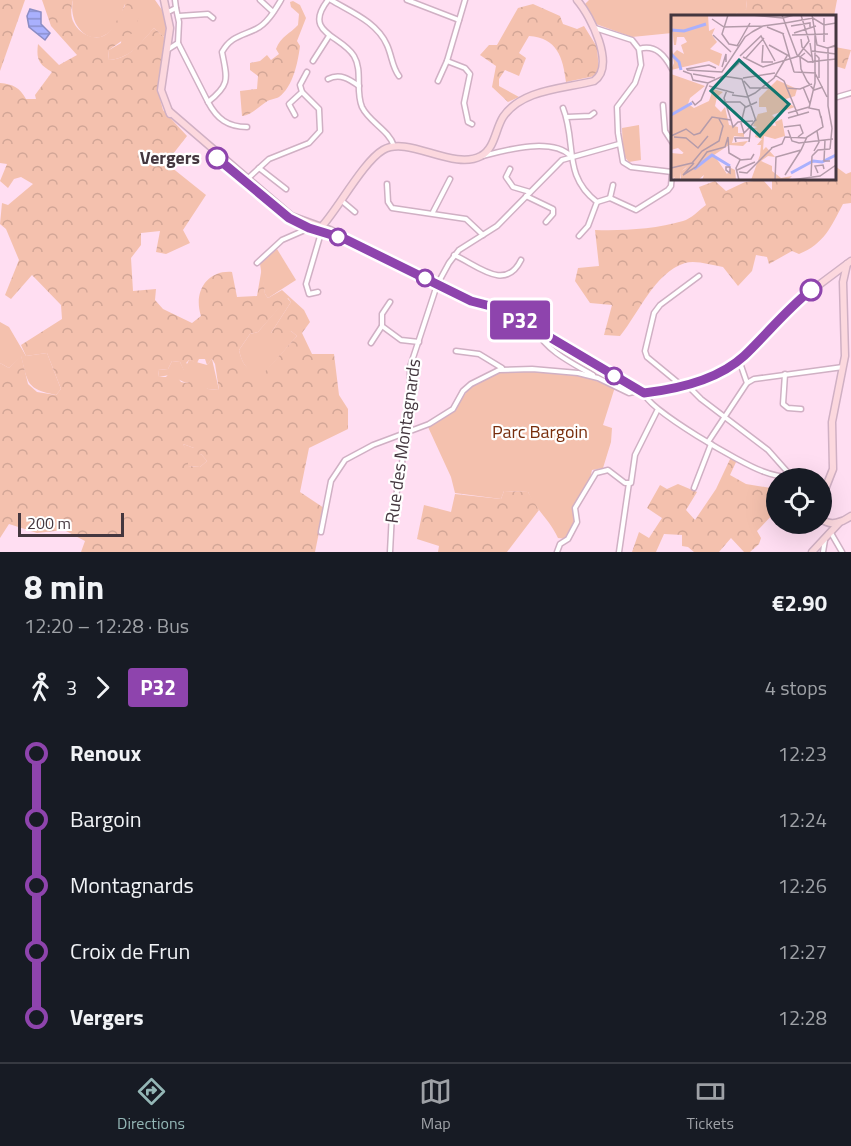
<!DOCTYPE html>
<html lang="en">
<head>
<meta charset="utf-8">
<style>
  body { margin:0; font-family:"Titillium Web",sans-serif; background:#242831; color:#f1f3f6; height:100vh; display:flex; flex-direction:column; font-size:22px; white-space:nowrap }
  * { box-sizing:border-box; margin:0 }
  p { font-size:20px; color:#9ea1a6 }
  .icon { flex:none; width:33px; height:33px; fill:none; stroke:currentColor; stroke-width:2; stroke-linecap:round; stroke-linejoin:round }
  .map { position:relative; height:552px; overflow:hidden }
  .side { display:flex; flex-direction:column; background:#171b24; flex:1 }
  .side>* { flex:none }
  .badge { padding:0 12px; border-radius:4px; font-size:21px; line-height:39px }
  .controls { position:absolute; left:766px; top:468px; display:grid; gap:12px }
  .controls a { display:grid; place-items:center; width:66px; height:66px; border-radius:50%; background:#171b24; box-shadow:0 6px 24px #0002; font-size:30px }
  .scale { position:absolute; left:18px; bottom:15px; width:106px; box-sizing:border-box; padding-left:6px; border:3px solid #44373f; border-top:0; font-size:16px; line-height:21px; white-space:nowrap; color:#44373f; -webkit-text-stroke:4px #fff; paint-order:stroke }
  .map>.badge { position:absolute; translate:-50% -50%; box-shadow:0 0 0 3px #fff }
  .legs { display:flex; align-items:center; gap:9px; height:66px; padding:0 24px; font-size:20px }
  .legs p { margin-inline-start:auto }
  .summary { display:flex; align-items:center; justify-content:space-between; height:102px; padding:0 24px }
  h1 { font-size:33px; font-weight:700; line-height:45px }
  ul { padding:0 24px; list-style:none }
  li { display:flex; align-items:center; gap:21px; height:66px; font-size:22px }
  li i { display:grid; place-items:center; width:9px; height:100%; margin:0 8px; background:currentColor }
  li i::after { content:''; width:15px; height:15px; margin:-8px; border:4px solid; border-radius:50%; background:#171b24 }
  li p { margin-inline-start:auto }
  li:first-child i { background:linear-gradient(#0000 50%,currentColor 0) }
  li:last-child i { background:linear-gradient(currentColor 50%,#0000 0) }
  .menu { display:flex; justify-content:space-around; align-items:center; height:84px; border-top:2px solid #363941; background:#171b24; font-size:16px; color:#9ea1a6 }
  .menu a { display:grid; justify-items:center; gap:3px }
  .menu .active { color:#94b7b6 }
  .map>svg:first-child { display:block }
</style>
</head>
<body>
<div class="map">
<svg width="851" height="552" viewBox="0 0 851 552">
  <defs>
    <pattern id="forest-crowns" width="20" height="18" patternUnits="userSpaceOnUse" patternTransform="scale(1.5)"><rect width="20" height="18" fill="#f4c1ae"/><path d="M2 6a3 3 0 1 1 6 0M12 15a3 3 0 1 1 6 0" fill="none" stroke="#d2a697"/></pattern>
    <pattern id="water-rules" width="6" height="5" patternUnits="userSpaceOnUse" patternTransform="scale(1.5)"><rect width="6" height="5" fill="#a9b0fd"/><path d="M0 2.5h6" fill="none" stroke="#8b90ce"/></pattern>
  </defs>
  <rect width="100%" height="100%" fill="#ffdef2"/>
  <g fill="#f4c1ae">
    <path d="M73,0H155L167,17L165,38L154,28C140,44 130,59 108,60L109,50L121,43L125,4C122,11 120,20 115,26C95,53 67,28 73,0Z"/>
    <path d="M589,0H746L747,9L737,13L735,16H672V33L632,37L593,23L585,4Z"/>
    <path d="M639,125L641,160L629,162L623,155L622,128Z"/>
    <path d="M277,249L296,280L268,298L265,294L260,264Z"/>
    <path d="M287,298L291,302L271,333L291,331L297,336L261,377C247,371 242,364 239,350L250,334L258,332Z"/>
    <path d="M0,322L9,327L26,356L47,353L61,389L56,395C26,389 28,383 21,356L9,368L0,363Z"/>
    <path d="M212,359L219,390L208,389L190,382L186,383L169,375L159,377L158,370L168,369L172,361L180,362L184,370L189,360L207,365Z"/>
    <path d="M505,370L571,373L615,387L603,425L612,428L611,442L603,468L592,470L589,483L574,506L577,518L566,539L558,538C550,520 535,509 528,492L504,491L501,499L455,493L451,477L428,427L455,410L469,388Z"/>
    <path d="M183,444L194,448L195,458L201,454L207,461L200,467L188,466L187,453Z"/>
  </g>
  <g fill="url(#forest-crowns)" fill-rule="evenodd">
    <path d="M0,0H25L0,71Z"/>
    <path d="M42,0H73C71,8 70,16 74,23C77,29 83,34 89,36C116,45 116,8 132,0L140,13L134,32L109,50L108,60C130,59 140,43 154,28L165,38L158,91L163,110L187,136L166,163L206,195L183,230L190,243L166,254L156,252L160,231L141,233V245L131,258L133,291L156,289L155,300L163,309L192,323L201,316C193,292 207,270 232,272L237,297L257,296L262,267L265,294L268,298L282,290L304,310L310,322L302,333L312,354H334L339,395L348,409V429L309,448L300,492L324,508L315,552H81L85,541L64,530L37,533L9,524L0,538V363L9,368L21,355L28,384L37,392L56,395L61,389L47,353L26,356L21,345L62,319L61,305L32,275L11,299L5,295L19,260L6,229L0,224L2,203L8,205L33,184L21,177L14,179L8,188L0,181L7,164L0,163V83C13,84 20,88 26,99H36L35,95L52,72C39,64 36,60 38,44L59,65L77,55L51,26ZM288,298L291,302L271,333L279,338L291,331L297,336L261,376C247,370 242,364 239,350L250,334L258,332ZM199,359H205L207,365L212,359L215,364L219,390L208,389L196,380L186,383L181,382L172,370L166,377H159L158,370L168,369L172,361L180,362L184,371L193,367L186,363L189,360L197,363ZM183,444L194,448V458L197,459L201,454L207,461L200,467L188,466V453Z"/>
    <path d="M746,0H837L834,16H735L739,10L747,9Z"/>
    <path d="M293,1L300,5L306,18L297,41L300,46C298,62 293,87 279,97C275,99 270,99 266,102C258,107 252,115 242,116L240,91L257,89L258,76L250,70V63L260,61L267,55L271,60L279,54L276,49C281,36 290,34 298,25L299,14L291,7L290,2Z"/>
    <path d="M533,4L560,16L563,24L577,29L584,26L597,47L599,71L595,76L566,82C563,57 557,38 529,36L519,53L526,58L519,76L505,70L499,79V86L519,97L508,102L492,87L496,66L480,55L489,45H497L518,8Z"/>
    <path d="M835,47L851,50L845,69L835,66Z"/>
    <path d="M835,166L846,174L851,172V203L843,204C831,227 824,244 799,254L792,251L769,264L767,257L756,255L752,271L738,286L723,267C711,265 696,260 685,263C654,273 639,313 620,336L604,335L612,305L590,303L575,281L578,268L599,266L595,230C622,231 656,229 683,221C691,219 699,210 706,205L699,187L715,181L726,191L745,182L763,180L772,190V179L834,178Z"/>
    <path d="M731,457L737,460L730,475L746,484L777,489L776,511L757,531L761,538L759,544L750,552H744L731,538L719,552H694L688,547L682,546V535L664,534L656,552H632L639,532L649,538L662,518L647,508L660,485L667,489L678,484L697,492L686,510L695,520L716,489Z"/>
    <path d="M504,491L528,492L539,510L507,552H438L439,546L417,539L424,505L451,512L455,494L501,499Z"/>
  </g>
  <path fill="url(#water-rules)" stroke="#8b8cc4" stroke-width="1.5" d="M30,9L41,12V24L50,33L45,40L29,27L27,16Z"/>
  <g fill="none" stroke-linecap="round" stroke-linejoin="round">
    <defs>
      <g id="street">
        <path d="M260,0L273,12"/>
        <path d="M328,0C302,33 341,35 354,56C363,71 355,91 362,107C369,122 389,130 394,146"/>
        <path d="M331,0C351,12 377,22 387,45C392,56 392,67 399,76"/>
        <path d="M407,0L459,20"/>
        <path d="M176,8L179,22L178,43L208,102C231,84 227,78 222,52C231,36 242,36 256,29C267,24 275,10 281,0"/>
        <path d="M168,12L176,8L175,0"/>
        <path d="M179,16L208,14L213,18"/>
        <path d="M595,28L632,40L639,49L641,65L635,83L617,107L618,133L623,162L631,167L672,172"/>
        <path d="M639,49C656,44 665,56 672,69"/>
        <path d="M167,50L178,43"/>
        <path d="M313,61L329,36"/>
        <path d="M447,61L465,68L470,74L464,103L468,122L472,124"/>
        <path d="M328,79C340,73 349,79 359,86"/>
        <path d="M438,81L447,61L465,0"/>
        <path d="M834,98L851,93"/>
        <path d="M208,102C217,119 228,127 247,127"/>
        <path d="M663,105L665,131L672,142"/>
        <path d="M563,108C577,143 562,175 597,202L588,226L579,236"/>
        <path d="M295,115L289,104L302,92L300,85L307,72"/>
        <path d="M567,117L590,116L594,113"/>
        <path d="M483,156C506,150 551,137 571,156"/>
        <path d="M259,168L286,189"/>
        <path d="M510,169L506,177L513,187L530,192"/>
        <path d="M244,182L269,159L309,143L320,131L319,109L302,92"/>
        <path d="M387,184L388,202L392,208L466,219L483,235"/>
        <path d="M613,185L610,198L636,210L668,190L671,186L672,173"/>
        <path d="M526,196L553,209V214L546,222"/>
        <path d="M342,201L355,212"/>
        <path d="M597,202L610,198"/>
        <path d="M433,212L450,179"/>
        <path d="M454,255C476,264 505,293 521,260"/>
        <path d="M257,263L282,240L305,230L308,224"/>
        <path d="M318,292L309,294L306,284L321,233"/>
        <path d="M390,302L382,314V326L401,340L419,342"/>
        <path d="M536,330C546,351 574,364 593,375"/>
        <path d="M371,343L382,326"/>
        <path d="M456,351L479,354L502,368"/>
        <path d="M739,360L747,383"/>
        <path d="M785,374L783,404L788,408L801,409"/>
        <path d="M681,385L647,357L645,351L654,313L660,305L699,276"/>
        <path d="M687,385L701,399L768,450L792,477"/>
        <path d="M644,393C648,410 742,464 762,471C772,475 783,477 793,478"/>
        <path d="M708,442L747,383L754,379L843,367"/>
        <path d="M694,488L711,444"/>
        <path d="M321,532L331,481L345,460L373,445L429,424L453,409L463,391L471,384L499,370L532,369L578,373L598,378L629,393L638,391"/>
        <path d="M831,533L842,552"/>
        <path d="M390,552L392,513L400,478L410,402V367L437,285L449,263L459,250L497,226L562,160L619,144"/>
        <path d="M557,552L560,544L568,539L577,522L575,508L596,473L608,470L625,483H631L635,455L657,411"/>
        <path d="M619,552L629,483"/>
        <path d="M823,552L825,540"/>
      </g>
      <g id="secondary">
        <path d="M164,0L170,28L161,90L170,114"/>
        <path d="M169,111L291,216L330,230L471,301L502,309L644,393L687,385L730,366L743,357L792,305L851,261"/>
        <path d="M321,233L323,225C339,207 364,161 383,150C408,135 453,171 481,156C495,148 495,130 503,117C522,89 563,89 594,81C616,66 591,16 577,0"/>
        <path d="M822,497L833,469L832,422L845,356L843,282L847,264"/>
        <path d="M822,519C830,527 843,522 851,516"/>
        <path d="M812,552L839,523"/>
      </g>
    </defs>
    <use href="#street" stroke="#d0b0c4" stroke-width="7"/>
    <use href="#secondary" stroke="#d0b0c4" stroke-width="9"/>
    <use href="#street" stroke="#fff" stroke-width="4"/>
    <use href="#secondary" stroke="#fcd8de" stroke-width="6"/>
  </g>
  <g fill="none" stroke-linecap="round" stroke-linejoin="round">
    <defs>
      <path id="line-1" d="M217,158L289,218L309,228L345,239L471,301L502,309L644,393C678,389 718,380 744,356C767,334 786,310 811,290"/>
    </defs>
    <use href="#line-1" stroke="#fff" stroke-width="14"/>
    <use href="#line-1" stroke="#8e44ad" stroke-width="9"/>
  </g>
  <g fill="#fff" stroke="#8e44ad" stroke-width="3">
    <circle cx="217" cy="158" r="10"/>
    <circle cx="338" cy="237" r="8"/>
    <circle cx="425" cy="278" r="8"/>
    <circle cx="811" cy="290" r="10"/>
    <circle cx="614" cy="376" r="8"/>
  </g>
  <g text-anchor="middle" stroke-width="4.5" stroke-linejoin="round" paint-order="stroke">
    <g font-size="18" font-weight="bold" fill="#44373f" stroke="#fff" text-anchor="end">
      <text x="200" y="164">Vergers</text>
    </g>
    <g font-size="18" fill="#782e0d" stroke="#fff">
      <text x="540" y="438">Parc Bargoin</text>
    </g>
    <g font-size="18" fill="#44373f" stroke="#fff">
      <text transform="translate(403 441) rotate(-82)" y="6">Rue des Montagnards</text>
    </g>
  </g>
  <g transform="translate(671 15)">
    <rect width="165" height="165" fill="#ffdef2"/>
    <path d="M18,134H26L18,142L19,149L0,165V138L11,139Z" fill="#f4c1ae"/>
    <path d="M0,0H37L38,16L44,13L41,20L46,27L39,34L51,39L48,51L38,46L0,55L3,48L0,32L2,39L6,35L13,39L10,30L16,27L13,22H6L5,30H3ZM0,59L34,71L19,83L17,89L23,93L38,86L42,74L52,77L46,82L44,91L50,97L54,92L58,110L67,112V118H73V122L63,121L61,128L77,126L72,131L58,130L43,140L56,159L60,153L64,155L65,165H31L33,160L27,165H10V157L9,165H2L6,158L14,154L18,149L13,147L22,136L19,134L14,139L7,133L0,135ZM106,65L126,74L124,81L112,85L124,92L101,100L104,103L99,110L105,111L104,107L111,104L114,121L104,124L93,121L92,135L95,132L104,142L97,141L90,146L101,151V156L110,163L121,161L117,165H80L89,140L90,130H86L91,124L84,122L86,115L81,114L86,112L82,111L87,99L96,97L95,92H88V83Z" fill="#f4c1ae"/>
    <path fill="none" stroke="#a9b0fd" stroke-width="3" d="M0,15L13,16L35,9M0,39L8,47L10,55M0,100L21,88M23,154L41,140L59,151M120,158L142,146L151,147L165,140"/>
    <path fill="none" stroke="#b49baa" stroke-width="1.5" d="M57,0L51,19L58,29L68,31M81,0L112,3L123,0M111,0L126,40L137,47L165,44M141,0L146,30L156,33L165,31M153,3V27M41,4L53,12L92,11M114,8L142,3L153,10L165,8M120,11L139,8V12M96,12L113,19M81,17L92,11L114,8M123,18L145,11M112,19L123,57M144,19V68L138,93L148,95L150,103M42,20L60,37M121,20L157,19M130,24L131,32L141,42M139,28L142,48M92,30L91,47H102M98,30L118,41M66,31L79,8M141,36L165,39M134,38L129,42L130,54L136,66L143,75L152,72M145,40L148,43V63M69,41L90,21L104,46M127,41L138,26L130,0M72,42L92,52L128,41M75,43L93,23M51,52L55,39V47M15,54L38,50L45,53M165,54V73M16,55L51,57L74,22L84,15M12,56L20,59L22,65L37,68L52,61L71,64L85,106M123,57L145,58M144,58L156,82M22,59L44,63M104,60L113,66L127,100M54,61L68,48M72,63L104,58M73,66L79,73H98M38,71L63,78M132,72L139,89M115,73L129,74L141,69M61,80L76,82L84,78L103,63L116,41M21,86L24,90L30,85L37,68M55,87H69L75,92L86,87M63,96L71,104L74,92M117,98L138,92M117,103L138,97M60,105L62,112L67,107L82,106M70,108L73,118L80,111M113,112L129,110L132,118L127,122M161,113L157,91V33L165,30M117,115L121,126L128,128L162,124M0,121L15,114L23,120L29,118L41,102L60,105L53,83L56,75M3,122L15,123L27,133L37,121M154,125L153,146H159M65,127L64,123H78M78,127L80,111L85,104M100,133L111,129L114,122L135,123M159,134L161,113M143,136L148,127L146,116M141,141L147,135L159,134M23,148L12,160L25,152L36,137L54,132L57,122L58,138L70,145M55,152H59V158L55,155ZM0,153L21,148L31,136L48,126L52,111L48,104M66,155L84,147M68,157L76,158L101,133M147,158L144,151L152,150L153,154M114,160L130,135M140,161L141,141M68,165L65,153L69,145L80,144L83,139M104,165L105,142L130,135L136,122L152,112L150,101M120,165L149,161L165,150"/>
    <path fill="#0f766e" fill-opacity="0.15" stroke="#0f766e" stroke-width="3" d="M68,45L118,89L89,121L40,76Z"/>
    <rect width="165" height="165" fill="none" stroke="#44373f" stroke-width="3"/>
  </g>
</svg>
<div class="controls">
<a><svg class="icon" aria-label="locate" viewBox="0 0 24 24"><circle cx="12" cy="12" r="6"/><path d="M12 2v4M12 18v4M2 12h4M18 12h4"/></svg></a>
</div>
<div class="scale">200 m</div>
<b class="badge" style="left:520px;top:320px;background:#8e44ad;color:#fff">P32</b>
</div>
<section class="side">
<div class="summary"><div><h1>8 min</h1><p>12:20 – 12:28 · Bus</p></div><b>€2.90</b></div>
<div class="legs"><svg class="icon" aria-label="walk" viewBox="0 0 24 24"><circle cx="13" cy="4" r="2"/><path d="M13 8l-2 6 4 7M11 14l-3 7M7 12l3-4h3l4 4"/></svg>3<svg class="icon" aria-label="forward" viewBox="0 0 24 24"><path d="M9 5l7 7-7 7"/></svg><b class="badge" style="background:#8e44ad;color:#fff">P32</b><p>4 stops</p></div>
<ul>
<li><i style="color:#8e44ad"></i><b>Renoux</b><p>12:23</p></li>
<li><i style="color:#8e44ad"></i><span>Bargoin</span><p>12:24</p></li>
<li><i style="color:#8e44ad"></i><span>Montagnards</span><p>12:26</p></li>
<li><i style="color:#8e44ad"></i><span>Croix de Frun</span><p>12:27</p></li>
<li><i style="color:#8e44ad"></i><b>Vergers</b><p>12:28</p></li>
</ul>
</section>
<nav class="menu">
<a class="active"><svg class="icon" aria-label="directions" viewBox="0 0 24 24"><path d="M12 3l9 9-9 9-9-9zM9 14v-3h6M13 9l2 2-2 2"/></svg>Directions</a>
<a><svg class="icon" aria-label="map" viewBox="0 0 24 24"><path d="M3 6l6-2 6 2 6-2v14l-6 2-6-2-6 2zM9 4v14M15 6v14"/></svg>Map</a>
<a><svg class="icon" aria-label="tickets" viewBox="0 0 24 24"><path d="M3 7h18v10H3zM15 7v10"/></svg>Tickets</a>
</nav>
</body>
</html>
